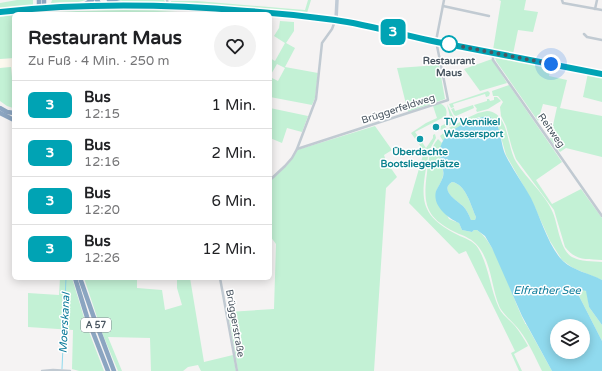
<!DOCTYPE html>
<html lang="de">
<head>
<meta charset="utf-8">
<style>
  body { margin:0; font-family:"Varela Round",sans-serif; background:#f2f2f2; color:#202124; height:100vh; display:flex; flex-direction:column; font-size:15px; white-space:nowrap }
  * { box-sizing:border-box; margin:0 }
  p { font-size:13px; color:#757577 }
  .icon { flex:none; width:22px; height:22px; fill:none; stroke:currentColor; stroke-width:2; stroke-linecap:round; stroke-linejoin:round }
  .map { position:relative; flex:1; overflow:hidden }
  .sheet { position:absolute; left:12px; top:12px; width:260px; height:268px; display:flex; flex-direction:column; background:#fff; border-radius:6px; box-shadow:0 2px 10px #0003 }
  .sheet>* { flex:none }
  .badge { padding:0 8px; border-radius:6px; font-size:14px; line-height:26px }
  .buttons { position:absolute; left:550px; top:319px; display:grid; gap:8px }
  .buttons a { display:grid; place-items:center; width:40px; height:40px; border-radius:50%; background:#fff; box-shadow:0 2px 10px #0003; font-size:20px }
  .you { position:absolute; width:20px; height:20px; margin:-10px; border:3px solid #fff; border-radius:50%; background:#1a73e8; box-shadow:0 0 0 6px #1a73e833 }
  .map>.badge { position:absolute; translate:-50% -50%; box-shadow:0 0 0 2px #fff }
  .round { display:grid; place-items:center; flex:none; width:42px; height:42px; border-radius:21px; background:#f2f2f2 }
  .headline { display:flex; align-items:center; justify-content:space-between; height:68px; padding:0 16px }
  h1 { font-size:19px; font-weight:700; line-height:30px }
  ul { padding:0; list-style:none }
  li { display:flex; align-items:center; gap:12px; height:48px; padding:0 16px; border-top:1px solid #e0e0e0 }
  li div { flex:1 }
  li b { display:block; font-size:15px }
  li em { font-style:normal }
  li .badge { min-width:44px; font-weight:700; text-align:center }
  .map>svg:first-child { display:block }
</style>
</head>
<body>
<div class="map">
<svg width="602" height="371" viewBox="0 0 602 371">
  <rect width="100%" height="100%" fill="#f5f3f3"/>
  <path fill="#fdf9ef" d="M14,58V98L11,67L0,68V59Z"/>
  <g fill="#c3f1d5">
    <path d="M17,0H33V5L0,8V3Z"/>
    <path d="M52,0H86L79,2L51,3Z"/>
    <path d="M116,0H164L166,3L129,2Z"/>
    <path d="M308,0H311L307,13L171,4V1H197L305,10Z"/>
    <path d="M499,0H526L524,10L538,12L533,32L518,30L513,54L493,50L501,1Z"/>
    <path d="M133,9H177L178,11L117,14H51V12Z"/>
    <path d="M14,15V58L0,59V17Z"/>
    <path d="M280,21L294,22V31L286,43L295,48L285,67L318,73L315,98L312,105L270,97V77L278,81L285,68L277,64L270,76V58L275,61L285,43L274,36L279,28Z"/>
    <path d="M498,56L551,66L549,76L567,80L560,108L602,116V157L566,148L560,152L550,139L557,107L543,104L538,121L496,61L495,57Z"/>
    <path d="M492,59L507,83L480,91L464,69Z"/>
    <path d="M439,65L445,99L408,112L397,68Z"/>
    <path d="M11,67L14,98L13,108L7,106L0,101V68Z"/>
    <path d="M588,73L602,76V102L583,97Z"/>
    <path d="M509,85L562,162L536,180L552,204L581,189L602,218V260C586,259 576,261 565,247L554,210L516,159L512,148L506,126L501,116L500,107L503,102L498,96H493L492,91Z"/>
    <path d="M488,91L490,93L489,96L486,97L485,94L453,104L454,107L451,108L449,104Z"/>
    <path d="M494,97H497L501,101L488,109L477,112L476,110L477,109L474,105L487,101V99H489L490,101L494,100Z"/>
    <path d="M439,103C445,105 448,110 446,116L415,132L426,148L433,138V135L435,134L436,138L430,149L428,155L424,153V151L411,133L426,123L437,118L433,106Z"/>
    <path d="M447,104L456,122L441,130L439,127L451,121Z"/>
    <path d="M473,105L474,108L456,116L454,115L451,109L454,108L455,111Z"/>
    <path d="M270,108L308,116L302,132L287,128L282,143L270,138Z"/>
    <path d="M487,111C508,112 507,143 514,158C523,176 546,194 553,213C558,225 560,250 572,257C581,262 592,261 602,262V280L573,268L562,260L550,241L531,199L506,155L497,123L479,117L467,122L465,119L478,113Z"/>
    <path d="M464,120L466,123C457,127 449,133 443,141L440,136L446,131L445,130Z"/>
    <path d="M375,126L392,150L384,155L386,161L397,177L386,188L374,371H238L228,312L274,309L276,244L270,236V181C281,171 291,163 297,150Z"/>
    <path d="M438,139L442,143C438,155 444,165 443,176C442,181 438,187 436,192L449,219L459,223L462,230L472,232L474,230H477C498,244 512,299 525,323V324H526L552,371H542C535,357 529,343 520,331C514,323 505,316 500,308C491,288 492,262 477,245C473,240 465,236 459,234C428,219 422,208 427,173C428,162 430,148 438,139Z"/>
    <path d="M423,155L428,157C421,197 417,215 458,235C464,238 474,241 478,248C489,266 490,289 499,308C502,315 510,320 515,326C520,332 524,339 528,346L514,354L522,371H519L511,353L515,351L466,251L459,254L409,203Z"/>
    <path d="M452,182C466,184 471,206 476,217L475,220H471C469,215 467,210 463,206C457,201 439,190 452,182Z"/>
    <path d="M60,278H72L86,324L104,371H79L72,369L73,330L28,327V293L59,295Z"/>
    <path d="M84,278H137V288L162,290L165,310L182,305L177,288V278H190L204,362L233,355L236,371H201L198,365L188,367L183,371H151L150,338L108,337L122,371H118L103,335Z"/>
    <path d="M582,290H584L587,292L589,307L602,325V341L580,298L579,294Z"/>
  </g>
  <path fill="#90daee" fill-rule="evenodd" d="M488,116C503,123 499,142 506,156C513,170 523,184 531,198C540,216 549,248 563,261C574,271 589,273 602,280V325L589,307L586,291L582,290L579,296L602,341V371H552L522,316L492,248L485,236L477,230H474L472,232L462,230L459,223C448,218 432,206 436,191C438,187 441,182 443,177C445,168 439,159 440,150C442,130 471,119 488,116ZM452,182C466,184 471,206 476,217L475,220H471C469,215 467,210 463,206C457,201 439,190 452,182ZM557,326H583V352H557Z"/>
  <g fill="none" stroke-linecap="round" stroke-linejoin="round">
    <path stroke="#90daee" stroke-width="1" d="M62,369L66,278"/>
    <g stroke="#c1cad2" stroke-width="2.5">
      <path d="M167,0L168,6"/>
      <path d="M562,0L563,3L602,10"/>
      <path d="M443,6L489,16"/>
      <path d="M595,9L597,0"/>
      <path d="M584,34L587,37L602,40"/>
      <path d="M493,53V60L602,216"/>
      <path d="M297,149L448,100L436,41L444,0"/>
      <path d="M270,180L285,166L292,158L297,149L316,99L322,43L332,29L335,21"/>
      <path d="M220,278L237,371"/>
      <path d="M42,371L53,370L70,371"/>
    </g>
    <g stroke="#c1cbd6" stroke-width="3.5">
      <path d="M1,12L55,7L126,5L199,8L296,15L364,25L436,41L602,74"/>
      <path d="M336,20L337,0"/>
    </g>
    <g stroke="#8ba5c1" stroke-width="4.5">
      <path d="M39,0V14"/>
      <path d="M44,0V14"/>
      <path d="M97,0L100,5"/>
      <path d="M109,0L126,5"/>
      <path d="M82,6L92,0"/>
      <path d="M0,13L3,11"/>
      <path d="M0,108L7,112L14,113"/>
      <path d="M0,113L14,120"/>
      <path d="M75,278L87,317L108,371"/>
      <path d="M80,278L93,315L114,371"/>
    </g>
  </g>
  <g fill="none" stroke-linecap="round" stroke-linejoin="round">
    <defs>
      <path id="line" d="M0,12C82,3 165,4 247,11C277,13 306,16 335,20C370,25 403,35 437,42C492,53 547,63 602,74"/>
    </defs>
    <use href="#line" stroke="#fff" stroke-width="9"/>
    <use href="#line" stroke="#00a3b4" stroke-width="6"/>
    <path stroke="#4a5661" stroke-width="4" stroke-dasharray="0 7.2" d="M449,44L551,64"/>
  </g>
  <circle fill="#fff" stroke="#00a3b4" stroke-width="2" cx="449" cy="44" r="8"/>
  <g fill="#0f9aa8" stroke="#fff" stroke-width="1.5">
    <circle cx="436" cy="127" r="4"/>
    <circle cx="420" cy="139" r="4"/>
  </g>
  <g text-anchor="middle" stroke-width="3" stroke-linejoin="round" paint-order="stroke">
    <rect fill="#fff" stroke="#808990" stroke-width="1" x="81" y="318" width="30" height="14" rx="3"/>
    <g font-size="9" font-weight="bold" fill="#4a5661">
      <text x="96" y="328">A 57</text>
    </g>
    <g font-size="10" font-weight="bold" fill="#4a5661" stroke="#fff">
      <text x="449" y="64">Restaurant<tspan x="449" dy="12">Maus</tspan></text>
    </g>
    <g font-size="10" fill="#4a5661" stroke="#fff">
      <text transform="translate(398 108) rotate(-18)" y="4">Brüggerfeldweg</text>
      <text transform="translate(552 130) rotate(55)" y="4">Reitweg</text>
      <text transform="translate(236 323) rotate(80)" y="4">Brüggerstraße</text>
    </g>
    <g font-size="10" font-weight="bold" fill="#0d838f" stroke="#fff" text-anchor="start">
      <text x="444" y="125">TV Vennikel<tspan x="444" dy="12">Wassersport</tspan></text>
      <text x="420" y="155" text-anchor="middle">Überdachte<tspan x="420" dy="12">Bootsliegeplätze</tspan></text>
    </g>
    <g font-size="11" font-style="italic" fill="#0c7c9b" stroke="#fff">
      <text x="547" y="294">Elfrather See</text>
      <text transform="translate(64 323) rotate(-87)" y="4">Moerskanal</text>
    </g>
  </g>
</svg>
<div class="buttons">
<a><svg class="icon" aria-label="layers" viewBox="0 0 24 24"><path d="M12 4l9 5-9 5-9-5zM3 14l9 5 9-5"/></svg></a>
</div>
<div class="you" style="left:551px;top:64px"></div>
<b class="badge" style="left:393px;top:32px;background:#00a3b4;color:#fff">3</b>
<section class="sheet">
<div class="headline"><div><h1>Restaurant Maus</h1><p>Zu Fuß · 4 Min. · 250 m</p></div><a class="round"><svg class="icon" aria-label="heart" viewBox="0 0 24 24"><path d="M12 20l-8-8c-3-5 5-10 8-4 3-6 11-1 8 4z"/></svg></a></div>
<ul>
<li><span class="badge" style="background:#00a3b4;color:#fff">3</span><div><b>Bus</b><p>12:15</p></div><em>1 Min.</em></li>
<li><span class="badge" style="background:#00a3b4;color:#fff">3</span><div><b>Bus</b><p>12:16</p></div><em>2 Min.</em></li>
<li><span class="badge" style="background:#00a3b4;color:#fff">3</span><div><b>Bus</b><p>12:20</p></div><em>6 Min.</em></li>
<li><span class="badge" style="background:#00a3b4;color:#fff">3</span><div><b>Bus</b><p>12:26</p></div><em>12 Min.</em></li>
</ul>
</section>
</div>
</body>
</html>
